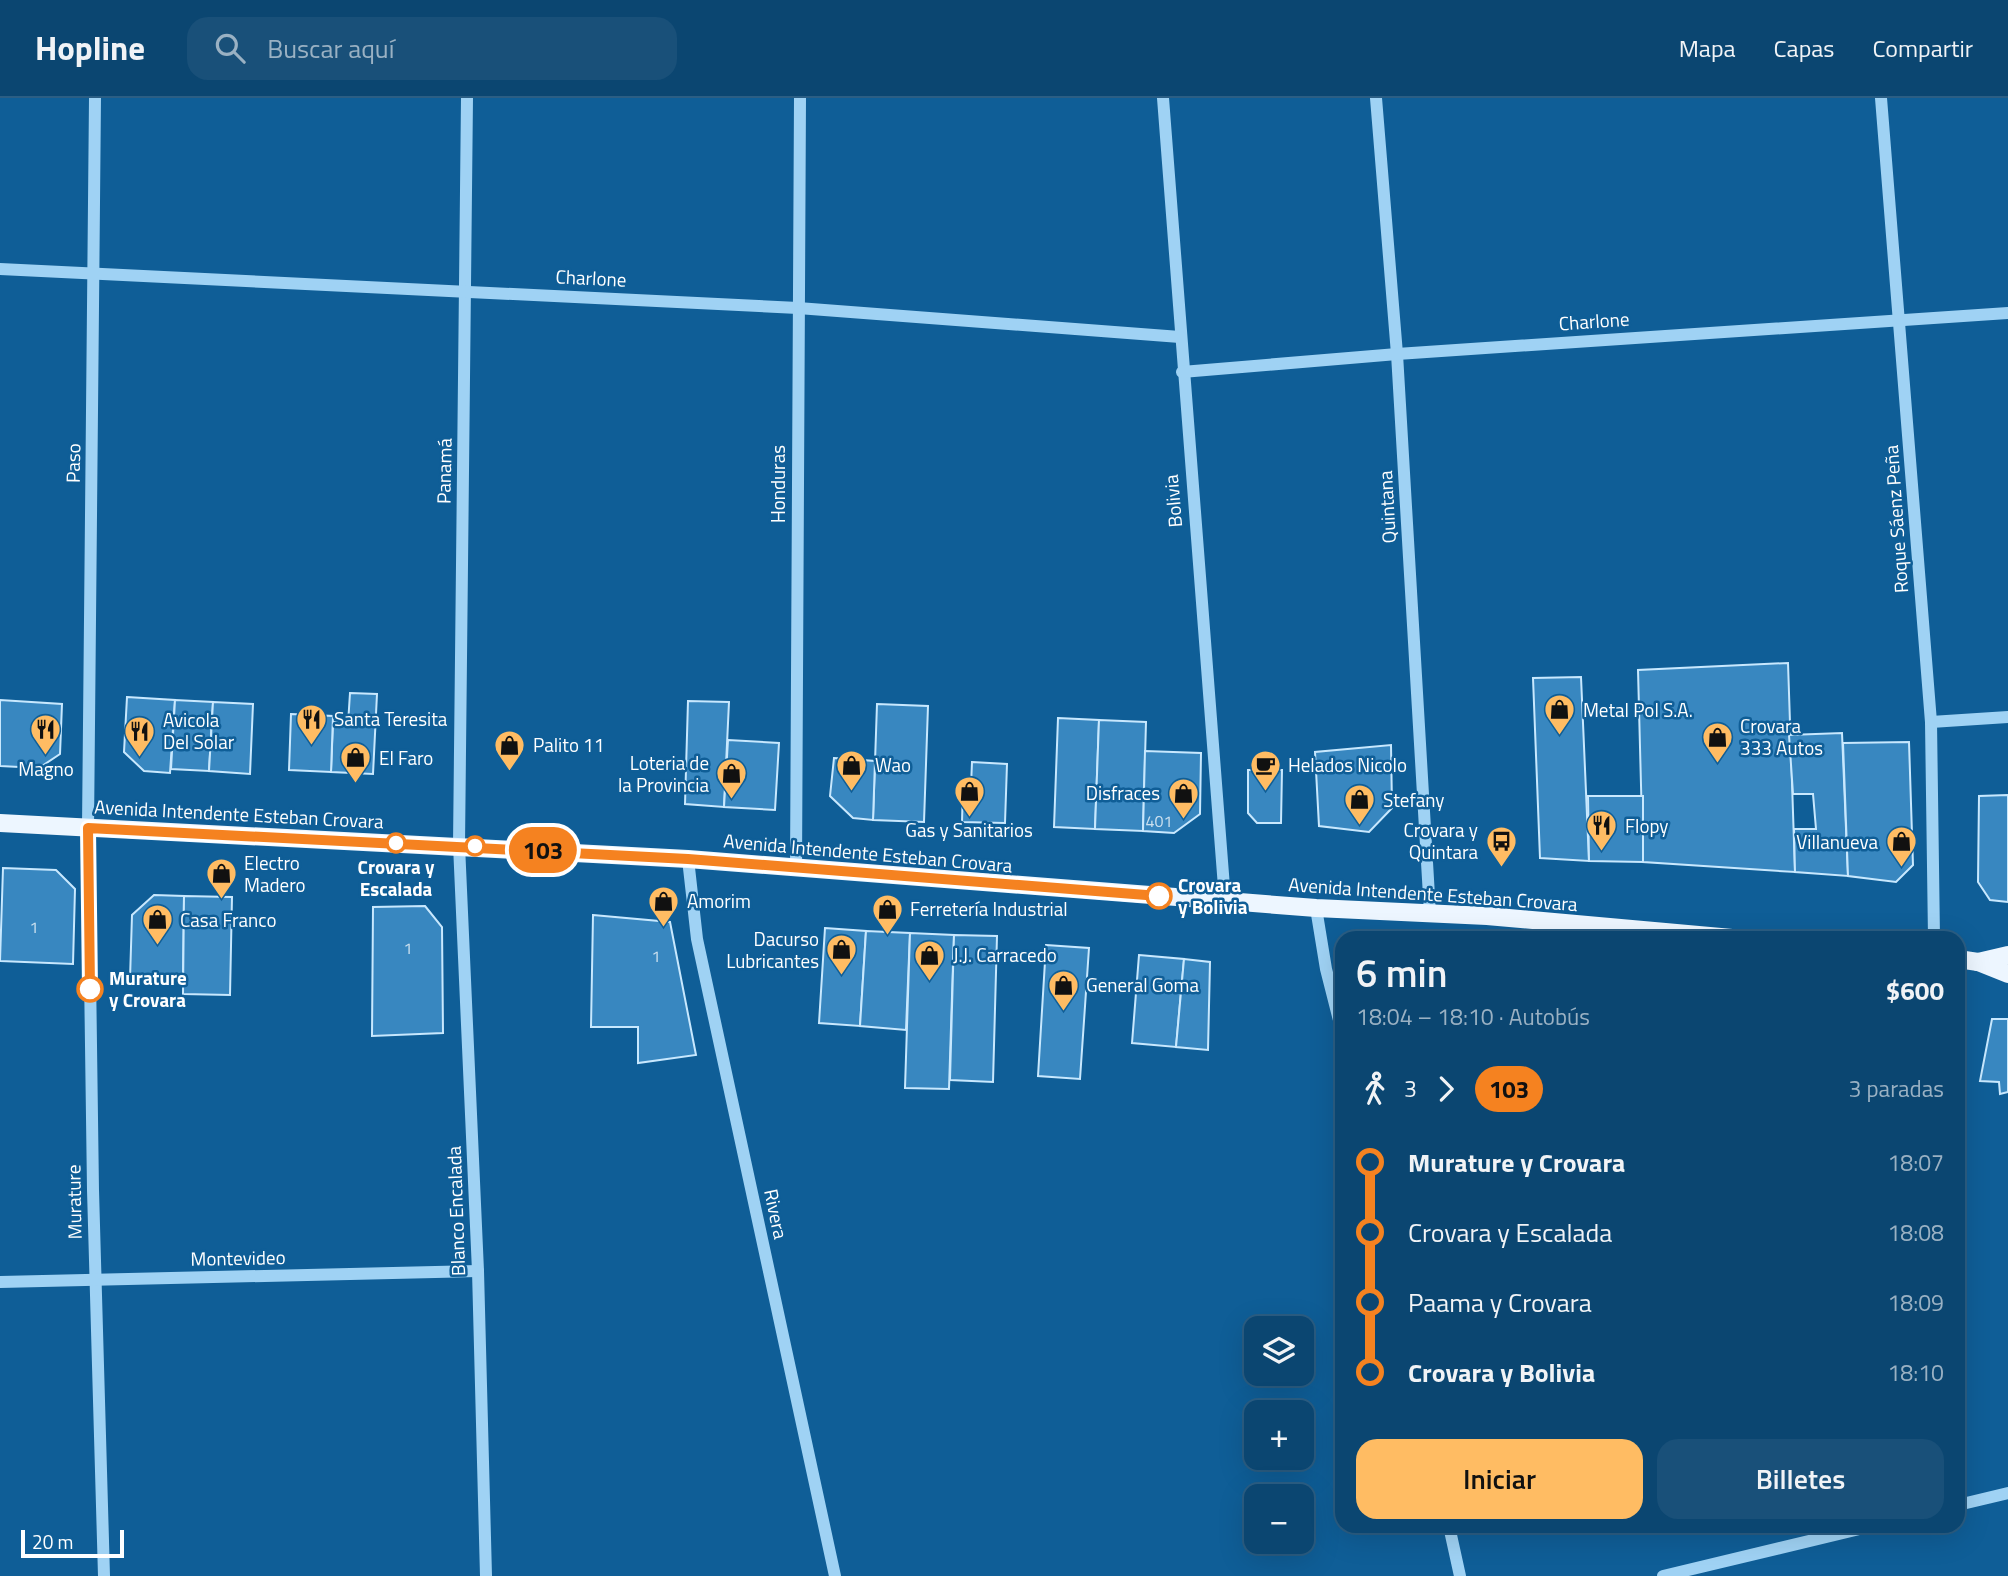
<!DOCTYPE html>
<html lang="es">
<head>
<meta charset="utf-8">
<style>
  body { margin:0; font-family:"Titillium Web",sans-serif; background:#195079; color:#f1f3f6; height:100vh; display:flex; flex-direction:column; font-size:26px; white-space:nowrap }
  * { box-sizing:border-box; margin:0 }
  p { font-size:23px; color:#9ab1c3 }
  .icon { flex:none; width:38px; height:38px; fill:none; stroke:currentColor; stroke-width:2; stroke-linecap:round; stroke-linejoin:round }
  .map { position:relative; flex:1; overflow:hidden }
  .sheet { position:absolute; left:1335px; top:833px; width:630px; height:602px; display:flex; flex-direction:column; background:#0b4671; border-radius:21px; box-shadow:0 7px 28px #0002,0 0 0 2px #2b5e84 }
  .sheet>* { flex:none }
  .badge { padding:0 14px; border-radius:23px; font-size:24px; line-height:46px }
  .tools { position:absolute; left:1244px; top:1218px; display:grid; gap:14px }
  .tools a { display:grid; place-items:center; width:70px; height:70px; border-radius:14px; background:#0b4671; box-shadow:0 7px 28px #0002,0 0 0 2px #2b5e84; font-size:35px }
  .scale { position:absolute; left:21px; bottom:18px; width:103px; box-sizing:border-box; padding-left:7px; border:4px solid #fff; border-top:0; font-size:19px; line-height:24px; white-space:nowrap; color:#fff; -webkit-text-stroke:5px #0f5e97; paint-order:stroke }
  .map>.badge { position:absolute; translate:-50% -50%; box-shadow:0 0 0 4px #fff }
  .legs { display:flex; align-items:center; gap:10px; height:77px; padding:0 21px; font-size:23px }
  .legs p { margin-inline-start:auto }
  .summary { display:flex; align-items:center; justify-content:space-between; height:119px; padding:0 21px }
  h1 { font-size:38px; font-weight:600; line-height:52px }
  .primary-button { display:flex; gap:14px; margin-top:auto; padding:14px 21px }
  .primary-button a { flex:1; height:80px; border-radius:21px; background:#ffbc63; color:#111; font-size:28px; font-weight:600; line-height:80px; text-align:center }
  .primary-button a+a { background:#195079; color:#f1f3f6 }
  ul { padding:0 21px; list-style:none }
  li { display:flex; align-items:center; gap:24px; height:70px; font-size:26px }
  li i { display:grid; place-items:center; width:10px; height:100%; margin:0 9px; background:currentColor }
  li i::after { content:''; width:18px; height:18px; margin:-9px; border:5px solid; border-radius:50%; background:#0b4671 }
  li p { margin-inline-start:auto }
  li:first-child i { background:linear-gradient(#0000 50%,currentColor 0) }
  li:last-child i { background:linear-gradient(currentColor 50%,#0000 0) }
  header { display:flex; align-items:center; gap:42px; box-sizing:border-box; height:98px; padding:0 35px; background:#0b4671; border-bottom:2px solid #2b5e84 }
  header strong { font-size:33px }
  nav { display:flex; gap:38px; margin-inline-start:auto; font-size:24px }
  .search { width:490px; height:63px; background:#195079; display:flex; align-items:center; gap:18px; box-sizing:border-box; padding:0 24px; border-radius:21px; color:#9ab1c3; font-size:26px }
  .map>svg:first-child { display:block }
</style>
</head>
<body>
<header>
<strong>Hopline</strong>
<div class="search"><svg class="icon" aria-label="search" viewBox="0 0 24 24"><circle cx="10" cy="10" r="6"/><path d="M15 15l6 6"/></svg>Buscar aquí</div>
<nav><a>Mapa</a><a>Capas</a><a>Compartir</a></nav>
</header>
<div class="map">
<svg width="2008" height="1478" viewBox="0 0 2008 1478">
  <rect width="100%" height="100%" fill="#0f5e97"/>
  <g fill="#3887c0" stroke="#c8e8fe" stroke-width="2">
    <path d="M1788,565L1795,774L1643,764L1638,572Z"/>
    <path d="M1581,579L1589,763L1540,760L1533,580Z"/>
    <path d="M350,595L377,596L373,676L331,674L333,624L348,626Z"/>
    <path d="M127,599L175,602L170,675L144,673L124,654Z"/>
    <path d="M0,602L62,606L60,656L39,670L0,668Z"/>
    <path d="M175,602L213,604L209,673L171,671Z"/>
    <path d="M688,603L729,604L724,709L685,706Z"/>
    <path d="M213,604L253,606L250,676L209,673Z"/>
    <path d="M877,606L928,608L924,724L873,722Z"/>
    <path d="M291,616L333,618L331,674L289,672Z"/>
    <path d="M1058,620L1099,622L1095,731L1054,729Z"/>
    <path d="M1099,622L1146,624L1143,733L1095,731Z"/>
    <path d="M1842,635L1848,778L1795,774L1794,731H1816L1813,696H1793L1789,637Z"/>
    <path d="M728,642L779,645L775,712L724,709Z"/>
    <path d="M1909,644L1913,767L1896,784L1848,778L1843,645Z"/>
    <path d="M1391,647L1392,710L1369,734L1319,728L1315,654Z"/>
    <path d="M1145,653L1201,655L1200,716L1174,735L1143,733Z"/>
    <path d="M834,660L875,663L873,722L853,720L830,698Z"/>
    <path d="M972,664L1007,666L1005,725L962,724L963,687L971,688Z"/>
    <path d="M1248,672H1282L1281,725H1257L1248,715Z"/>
    <path d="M2008,697V804L1990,802L1978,784L1979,698Z"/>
    <path d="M1588,698H1643V764L1589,763Z"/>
    <path d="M3,770L56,772L75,791L73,866L0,863Z"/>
    <path d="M154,797L184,798L183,883L130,881L132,817Z"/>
    <path d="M184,798L232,799L230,897L183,896Z"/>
    <path d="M425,808L442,829L443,935L372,938L373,809Z"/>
    <path d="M593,817L670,824L696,957L638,965V929H591Z"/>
    <path d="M825,830L866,833L860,928L819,925Z"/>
    <path d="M866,833L910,835L906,932L860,928Z"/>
    <path d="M910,835L954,837L949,991L905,990Z"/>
    <path d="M954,837L997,838L993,984L950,982Z"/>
    <path d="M1046,847L1089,850L1080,981L1038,978Z"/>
    <path d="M1139,857L1184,861L1176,949L1132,945Z"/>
    <path d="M1184,861L1210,864L1208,952L1176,949Z"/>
    <path d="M1992,921H2008V994L2000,996L1999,984L1980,983Z"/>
  </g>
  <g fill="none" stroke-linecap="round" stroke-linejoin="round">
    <g stroke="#9fd2f4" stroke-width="12">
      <path d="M95,0L88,730L93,1092L104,1478"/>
      <path d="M467,0L459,747L478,1173L486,1478"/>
      <path d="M1163,0L1225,802"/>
      <path d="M1376,0L1397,256L1430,815"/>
      <path d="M1881,0L1931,624L1934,840"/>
      <path d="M0,171L798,210L1180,239"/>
      <path d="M1182,274L1397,256L2008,215"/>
      <path d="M1931,624L2008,619"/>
      <path d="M688,761L697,841L835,1478"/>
      <path d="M796,771L800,0"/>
      <path d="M1316,810L1326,871L1342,934"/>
      <path d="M0,1184L478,1173"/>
      <path d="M1958,1407L2008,1395"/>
      <path d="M1449,1428L1460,1478"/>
      <path d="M1663,1478L1872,1428"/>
    </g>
    <g stroke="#edf6ff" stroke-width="18">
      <path d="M0,725L688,761L1316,810L1487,818L1732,840"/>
      <path d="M1958,861L1978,864L2008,876"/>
      <path d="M1978,864L2008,857"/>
    </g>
  </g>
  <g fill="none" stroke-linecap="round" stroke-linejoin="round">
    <defs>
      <path id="line-1" d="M90,891L88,730L688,761L1159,798"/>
    </defs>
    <use href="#line-1" stroke="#fff" stroke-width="16"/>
    <use href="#line-1" stroke="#f58220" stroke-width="10"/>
  </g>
  <defs>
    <symbol id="shop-pin" viewBox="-11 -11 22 30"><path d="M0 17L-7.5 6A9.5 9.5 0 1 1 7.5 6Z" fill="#ffbc63" stroke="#0f5e97"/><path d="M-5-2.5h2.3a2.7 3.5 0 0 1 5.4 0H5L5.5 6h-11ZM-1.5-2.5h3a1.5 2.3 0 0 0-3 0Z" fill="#111"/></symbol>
    <symbol id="restaurant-pin" viewBox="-11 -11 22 30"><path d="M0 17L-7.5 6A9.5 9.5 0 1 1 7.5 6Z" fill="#ffbc63" stroke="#0f5e97"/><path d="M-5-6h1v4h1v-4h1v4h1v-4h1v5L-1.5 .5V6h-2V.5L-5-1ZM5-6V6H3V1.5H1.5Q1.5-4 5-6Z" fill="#111"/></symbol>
    <symbol id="cafe-pin" viewBox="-11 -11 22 30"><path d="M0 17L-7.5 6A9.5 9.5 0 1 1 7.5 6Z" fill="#ffbc63" stroke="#0f5e97"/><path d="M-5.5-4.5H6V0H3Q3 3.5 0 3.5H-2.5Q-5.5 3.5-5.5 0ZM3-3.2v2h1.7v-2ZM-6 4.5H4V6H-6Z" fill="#111"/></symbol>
    <symbol id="bus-pin" viewBox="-11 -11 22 30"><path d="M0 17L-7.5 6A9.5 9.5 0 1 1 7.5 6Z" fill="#ffbc63" stroke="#0f5e97"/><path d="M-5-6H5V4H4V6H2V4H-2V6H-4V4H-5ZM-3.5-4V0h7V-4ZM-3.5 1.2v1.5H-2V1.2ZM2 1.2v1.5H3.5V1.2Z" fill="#111"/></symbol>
  </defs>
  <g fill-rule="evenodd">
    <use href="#shop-pin" x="1542" y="594" width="35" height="47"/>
    <use href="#restaurant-pin" x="294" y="604" width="35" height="47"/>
    <use href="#restaurant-pin" x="28" y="614" width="35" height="47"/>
    <use href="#restaurant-pin" x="122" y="616" width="35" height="47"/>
    <use href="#shop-pin" x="1700" y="622" width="35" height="47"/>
    <use href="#shop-pin" x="492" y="630" width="35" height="47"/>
    <use href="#shop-pin" x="338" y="642" width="35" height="47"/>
    <use href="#shop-pin" x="834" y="650" width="35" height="47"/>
    <use href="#cafe-pin" x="1248" y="650" width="35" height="47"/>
    <use href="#shop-pin" x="714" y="658" width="35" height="47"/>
    <use href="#shop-pin" x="952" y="676" width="35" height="47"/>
    <use href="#shop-pin" x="1166" y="678" width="35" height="47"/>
    <use href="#shop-pin" x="1342" y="684" width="35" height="47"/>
    <use href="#restaurant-pin" x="1584" y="710" width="35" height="47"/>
    <use href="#bus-pin" x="1484" y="726" width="35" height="47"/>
    <use href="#shop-pin" x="1884" y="726" width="35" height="47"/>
    <use href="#shop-pin" x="204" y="758" width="35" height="47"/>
    <use href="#shop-pin" x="646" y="786" width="35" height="47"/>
    <use href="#shop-pin" x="870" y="794" width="35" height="47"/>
    <use href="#shop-pin" x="140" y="804" width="35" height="47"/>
    <use href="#shop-pin" x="824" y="834" width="35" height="47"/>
    <use href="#shop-pin" x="912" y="840" width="35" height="47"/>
    <use href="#shop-pin" x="1046" y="870" width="35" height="47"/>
  </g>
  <g fill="#fff" stroke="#f58220" stroke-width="3.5">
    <circle cx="396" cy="745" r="9"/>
    <circle cx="475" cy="748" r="9"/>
    <circle cx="1159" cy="798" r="12"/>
    <circle cx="90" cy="891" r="12"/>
  </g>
  <g text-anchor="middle" stroke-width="5" stroke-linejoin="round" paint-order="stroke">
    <g font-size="16" fill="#cde1ef">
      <text x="1159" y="729">401</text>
      <text x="34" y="835">1</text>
      <text x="408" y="856">1</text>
      <text x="656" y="864">1</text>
    </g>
    <g font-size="19" fill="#fff" stroke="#0f5e97">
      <text transform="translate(591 180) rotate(3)" y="7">Charlone</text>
      <text transform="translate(1594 223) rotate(-4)" y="7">Charlone</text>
      <text transform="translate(73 365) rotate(-89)" y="7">Paso</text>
      <text transform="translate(444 373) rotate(-89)" y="7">Panamá</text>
      <text transform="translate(778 386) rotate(-90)" y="7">Honduras</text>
      <text transform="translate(1173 403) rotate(-95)" y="7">Bolivia</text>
      <text transform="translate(1387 409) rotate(-93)" y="7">Quintana</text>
      <text transform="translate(1896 421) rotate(-94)" y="7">Roque Sáenz Peña</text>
      <text transform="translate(239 716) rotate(3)" y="7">Avenida Intendente Esteban Crovara</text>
      <text transform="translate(868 755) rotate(5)" y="7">Avenida Intendente Esteban Crovara</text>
      <text transform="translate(1433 796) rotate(4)" y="7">Avenida Intendente Esteban Crovara</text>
      <text transform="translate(74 1104) rotate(-91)" y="7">Murature</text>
      <text transform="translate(456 1113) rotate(-92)" y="7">Blanco Encalada</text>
      <text transform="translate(776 1116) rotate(78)" y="7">Rivera</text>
      <text transform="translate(238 1160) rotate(-1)" y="7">Montevideo</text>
    </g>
    <g font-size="19" fill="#fff" stroke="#0f5e97" text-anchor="start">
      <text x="1583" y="619">Metal Pol S.A.</text>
      <text x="334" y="628">Santa Teresita</text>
      <text x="163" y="629">Avicola<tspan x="163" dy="22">Del Solar</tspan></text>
      <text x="1740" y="635">Crovara<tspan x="1740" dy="22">333 Autos</tspan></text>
      <text x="533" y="654">Palito 11</text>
      <text x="379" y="667">El Faro</text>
      <text x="709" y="672" text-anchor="end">Loteria de<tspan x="709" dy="22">la Provincia</tspan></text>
      <text x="875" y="674">Wao</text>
      <text x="1288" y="674">Helados Nicolo</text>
      <text x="46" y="678" text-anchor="middle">Magno</text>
      <text x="1160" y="702" text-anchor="end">Disfraces</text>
      <text x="1383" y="709">Stefany</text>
      <text x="1625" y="735">Flopy</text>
      <text x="969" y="739" text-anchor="middle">Gas y Sanitarios</text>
      <text x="1478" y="739" text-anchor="end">Crovara y<tspan x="1478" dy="22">Quintara</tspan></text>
      <text x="1878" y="751" text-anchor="end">Villanueva</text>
      <text x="244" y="772">Electro<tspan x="244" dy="22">Madero</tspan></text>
      <text x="687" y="810">Amorim</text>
      <text x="910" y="818">Ferretería Industrial</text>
      <text x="180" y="829">Casa Franco</text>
      <text x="819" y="848" text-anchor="end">Dacurso<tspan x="819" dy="22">Lubricantes</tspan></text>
      <text x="953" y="864">J.J. Carracedo</text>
      <text x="1086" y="894">General Goma</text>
    </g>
    <g font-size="19" font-weight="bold" fill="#fff" stroke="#0f5e97" text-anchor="start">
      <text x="396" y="776" text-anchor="middle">Crovara y<tspan x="396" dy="22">Escalada</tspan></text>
      <text x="1178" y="794">Crovara<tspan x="1178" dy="22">y Bolivia</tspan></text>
      <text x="109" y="887">Murature<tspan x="109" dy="22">y Crovara</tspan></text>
    </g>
  </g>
</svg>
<div class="tools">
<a><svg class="icon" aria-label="layers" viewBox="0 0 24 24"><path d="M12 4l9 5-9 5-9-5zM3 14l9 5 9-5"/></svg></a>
<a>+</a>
<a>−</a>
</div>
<div class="scale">20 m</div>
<b class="badge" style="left:543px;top:752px;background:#f58220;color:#111">103</b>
<section class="sheet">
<div class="summary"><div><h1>6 min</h1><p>18:04 – 18:10 · Autobús</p></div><b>$600</b></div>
<div class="legs"><svg class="icon" aria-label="walk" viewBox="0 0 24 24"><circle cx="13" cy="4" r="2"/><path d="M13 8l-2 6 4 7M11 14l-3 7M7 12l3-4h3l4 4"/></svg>3<svg class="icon" aria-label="forward" viewBox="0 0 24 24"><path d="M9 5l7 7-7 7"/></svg><b class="badge" style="background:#f58220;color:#111">103</b><p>3 paradas</p></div>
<ul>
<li><i style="color:#f58220"></i><b>Murature y Crovara</b><p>18:07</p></li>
<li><i style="color:#f58220"></i><span>Crovara y Escalada</span><p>18:08</p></li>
<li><i style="color:#f58220"></i><span>Paama y Crovara</span><p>18:09</p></li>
<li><i style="color:#f58220"></i><b>Crovara y Bolivia</b><p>18:10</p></li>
</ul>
<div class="primary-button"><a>Iniciar</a><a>Billetes</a></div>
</section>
</div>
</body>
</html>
